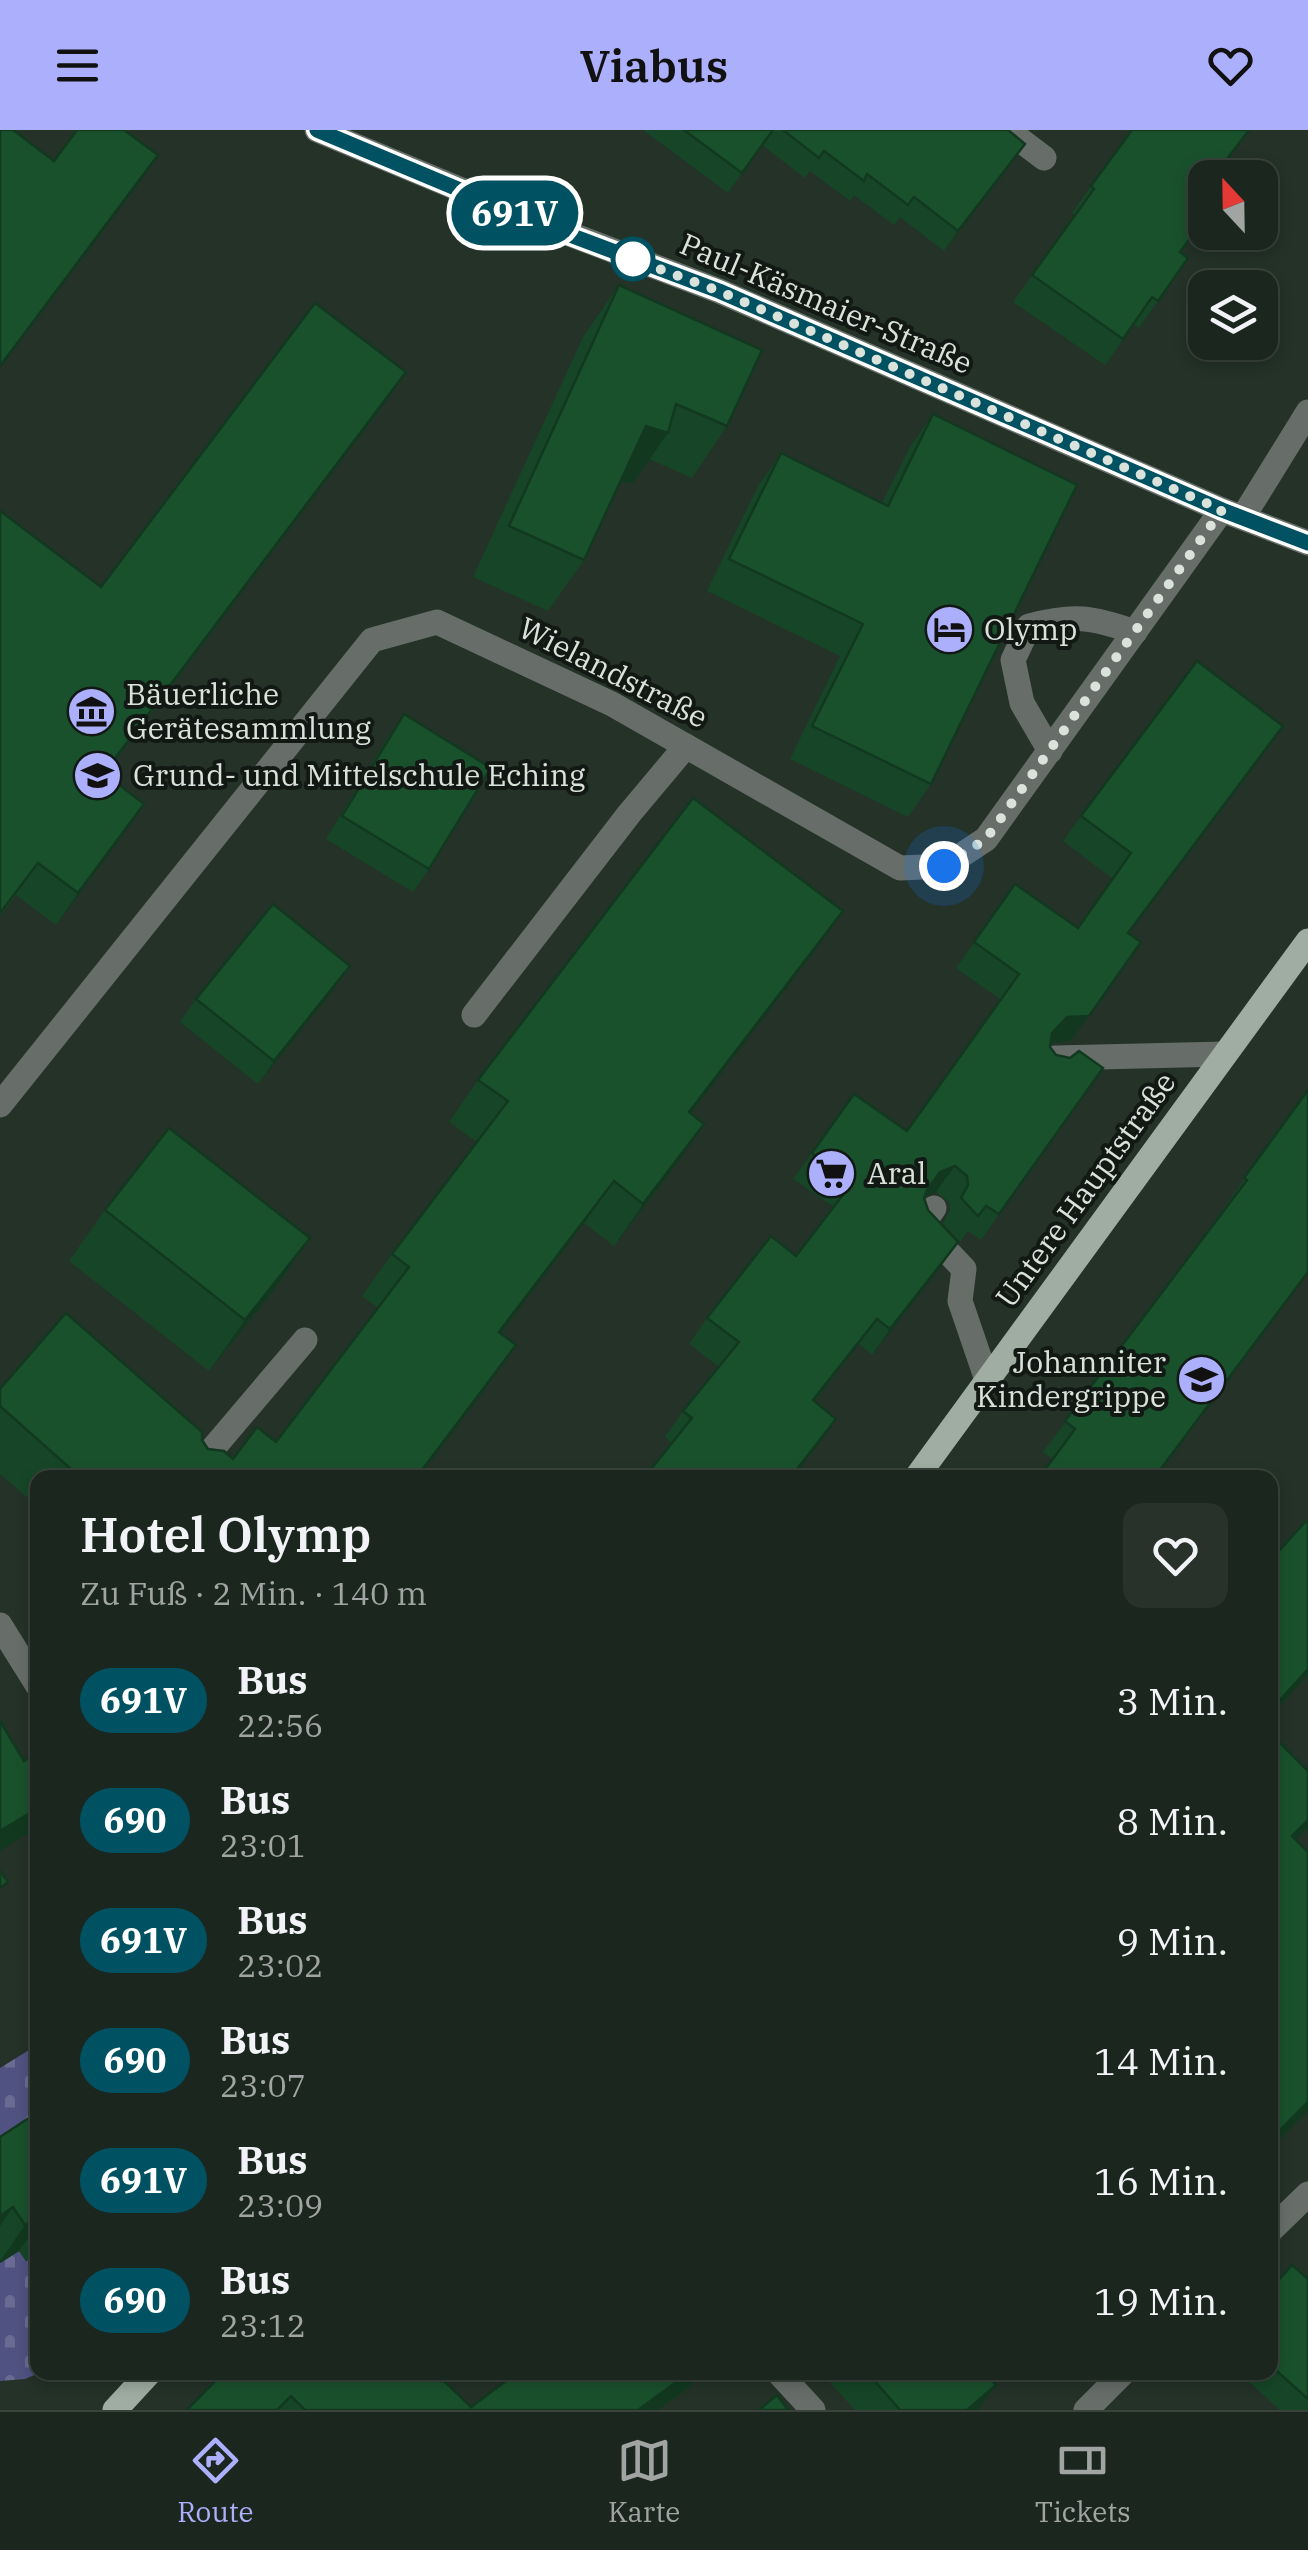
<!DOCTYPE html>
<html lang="de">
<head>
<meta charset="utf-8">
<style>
  body { margin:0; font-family:"IBM Plex Serif",serif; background:#28322b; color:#f1f3f6; height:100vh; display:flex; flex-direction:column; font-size:38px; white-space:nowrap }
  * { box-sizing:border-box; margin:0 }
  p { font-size:32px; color:#a0a5a4 }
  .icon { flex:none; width:55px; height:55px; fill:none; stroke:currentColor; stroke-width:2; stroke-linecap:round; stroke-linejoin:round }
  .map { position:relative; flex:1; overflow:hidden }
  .details { position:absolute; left:30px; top:1340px; width:1248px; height:910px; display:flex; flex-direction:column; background:#1b261e; border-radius:20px; box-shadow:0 5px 15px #0003,0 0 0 2px #39433c }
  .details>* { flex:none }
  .badge { padding:0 20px; border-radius:32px; font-size:35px; line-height:65px }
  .needle { width:65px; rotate:338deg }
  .fabs { position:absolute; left:1188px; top:30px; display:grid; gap:20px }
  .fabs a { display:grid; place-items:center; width:90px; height:90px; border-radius:20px; background:#1b261e; box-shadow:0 5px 15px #0003,0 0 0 2px #39433c; font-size:50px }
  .you { position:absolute; width:50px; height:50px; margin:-25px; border:8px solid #fff; border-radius:50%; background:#1a73e8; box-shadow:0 0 0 15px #1a73e833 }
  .map>.badge { position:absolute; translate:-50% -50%; box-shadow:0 0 0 5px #fff }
  .round { display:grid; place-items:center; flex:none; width:105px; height:105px; border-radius:20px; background:#28322b }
  .summary { display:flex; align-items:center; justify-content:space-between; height:170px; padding:0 50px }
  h1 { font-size:48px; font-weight:600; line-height:75px }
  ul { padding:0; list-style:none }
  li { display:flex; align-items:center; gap:30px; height:120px; padding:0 50px }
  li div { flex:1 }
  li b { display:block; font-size:38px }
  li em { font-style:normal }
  li .badge { min-width:110px; font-weight:700; text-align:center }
  header { display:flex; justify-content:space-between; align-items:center; height:130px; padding:0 50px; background:#acaffb; color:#111; font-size:45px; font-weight:600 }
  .tabs { display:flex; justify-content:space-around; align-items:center; height:140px; border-top:2px solid #39433c; background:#1b261e; font-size:28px; color:#a0a5a4 }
  .tabs a { display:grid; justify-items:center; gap:5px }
  .tabs .active { color:#acaffb }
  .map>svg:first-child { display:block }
</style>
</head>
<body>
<header><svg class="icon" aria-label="menu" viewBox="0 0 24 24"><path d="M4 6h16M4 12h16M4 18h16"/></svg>Viabus<svg class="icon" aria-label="heart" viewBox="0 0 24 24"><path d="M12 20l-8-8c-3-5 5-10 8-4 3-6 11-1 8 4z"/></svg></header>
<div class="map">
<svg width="1308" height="2280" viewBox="0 0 1308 2280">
  <defs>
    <pattern id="cemetery-stones" width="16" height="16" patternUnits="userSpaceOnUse" patternTransform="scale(2.5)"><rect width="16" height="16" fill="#505281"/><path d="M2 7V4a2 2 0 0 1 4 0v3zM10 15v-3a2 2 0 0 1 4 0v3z" fill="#696b92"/></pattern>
  </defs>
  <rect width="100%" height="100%" fill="#243228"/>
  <g fill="url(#cemetery-stones)">
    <path d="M37,1915V2004L0,2029V1938Z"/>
    <path d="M19,2121L26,2131L37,2123L39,2243L25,2249L0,2251V2133Z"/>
  </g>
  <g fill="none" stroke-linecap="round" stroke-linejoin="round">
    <g stroke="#676e69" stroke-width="25">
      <path d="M317,0L546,95L719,161L1222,380L1308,413"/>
      <path d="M1007,0L1044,28"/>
      <path d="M1243,387L1308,282"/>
      <path d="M1050,621L1022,573L1013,530L1029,496C1074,484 1092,487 1135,502"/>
      <path d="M474,885L629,684L686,616"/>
      <path d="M1055,928L1225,924"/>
      <path d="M0,975L372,510L437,492L612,574L900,738L945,736L986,709L1222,380"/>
      <path d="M934,1078L922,1095L964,1139L960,1171L987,1250"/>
      <path d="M188,1348L305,1210"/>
      <path d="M0,1495L38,1556"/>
      <path d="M1270,2101L1308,2064"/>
      <path d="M778,2242L813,2280"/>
      <path d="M1086,2280L1124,2242"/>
    </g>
    <g stroke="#9fada2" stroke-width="25">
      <path d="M916,1348L1308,811"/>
      <path d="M115,2280L150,2242"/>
    </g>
  </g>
  <g fill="#164627">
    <path d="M643,0H1008L1011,34L944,121L900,87L894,95L854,65L850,71L810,41L805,48L762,15L728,63Z"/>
    <path d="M1225,34L1201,76L1181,122L1188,128L1139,198L1134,194L1105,235L1013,172L1075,85L1072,83L1091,56Z"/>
    <path d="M619,155L727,296L692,348L649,329L632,354L621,351L584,430L548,481L473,447L583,207Z"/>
    <path d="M384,274L105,644L144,674L56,795L16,765L0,786V381L101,457Z"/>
    <path d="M933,284L931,654L908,687L790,629L840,526L707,461L758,356L781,323L882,373L910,317Z"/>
    <path d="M404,584L429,739L413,762L326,709L388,607Z"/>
    <path d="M1265,622L1128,804L1071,911L1050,913V917L1056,925L1103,938L981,1110L968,1101L960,1112L943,1093L950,1080L949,1072L936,1062L924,1067L928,1080L958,1112L872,1225L859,1214L815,1271L818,1315L672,1313L665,1307L683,1281L719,1237L689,1214L707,1188L796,1126L834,1077L793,1049L854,964L907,1001L1001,870L956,838L1015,754L1078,798L1113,749L1063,711L1081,686Z"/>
    <path d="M813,823L690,984L704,994L675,1036L614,1116L584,1093L500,1204L516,1215L486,1258L418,1348H38V1377L0,1344V1259L202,1310L208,1319L233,1329L276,1312L378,1178L362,1166L392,1124L477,1012L449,992L478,950Z"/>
    <path d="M350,836L334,859L258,954L180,892L196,869Z"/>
    <path d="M1308,960V1144L1052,1329L1043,1322L1224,1080L1223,1079Z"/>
    <path d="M105,1080L310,1108L274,1160L209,1241L69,1131Z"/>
    <path d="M38,1982V2123L26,2131L19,2121L0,2133V2007Z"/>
    <path d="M1308,2149V2280H1280L1238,2242H1270V2160Z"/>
    <path d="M224,2242L471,2277L690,2257L658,2280H187Z"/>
    <path d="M821,2242H985L978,2280H855Z"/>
  </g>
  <g fill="#123920">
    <path d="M1025,14L1011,34L944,121L958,101Z"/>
    <path d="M158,25L136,57L0,238V236Z"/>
    <path d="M406,242L384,274L81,675L104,643Z"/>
    <path d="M646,296L668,303L632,354L610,348Z"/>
    <path d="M1283,596L1265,622L1109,829L1128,803Z"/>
    <path d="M144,674L122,706L56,795L78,763Z"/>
    <path d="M843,781L813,823L659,1025L689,982Z"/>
    <path d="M1141,812L1071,911L1049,913L1052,903Z"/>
    <path d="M350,836L334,859L258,954L274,931Z"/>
    <path d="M704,994L675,1036L614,1116L643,1074Z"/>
    <path d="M955,1036L936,1062L921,1068L940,1042Z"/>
    <path d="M614,1051L584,1093L469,1245L499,1202Z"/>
    <path d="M310,1108L274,1160L209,1241L245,1190Z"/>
    <path d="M958,1112L940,1138L872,1225L890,1199Z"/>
    <path d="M1308,1142L1155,1348H1154Z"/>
    <path d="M877,1189L859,1214L795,1296L813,1270Z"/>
    <path d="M516,1215L486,1258L418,1348H416Z"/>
    <path d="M836,1289L818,1315L792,1348H790Z"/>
    <path d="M1308,1539V1545L1270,1587V1581Z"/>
    <path d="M38,1678V1697L0,1721V1701Z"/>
    <path d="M1308,1690V1698L1272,1734L1292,1706Z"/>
    <path d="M1308,1972V1981L1270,2019V2010Z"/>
    <path d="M13,2077L0,2096V2086Z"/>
    <path d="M38,2087V2094L19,2121L0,2133V2131L25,2095Z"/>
    <path d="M38,2114V2123L26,2131Z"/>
    <path d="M690,2242H700L690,2257L658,2280H638Z"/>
    <path d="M996,2255L978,2280H967Z"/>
  </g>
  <g fill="#1a512d" stroke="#123920" stroke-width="2.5">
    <path d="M0,0H13L54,31L77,0H124L158,25L0,236Z"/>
    <path d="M684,0H773L742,43Z"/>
    <path d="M783,0H1008L1025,14L958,101L914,67L908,75L867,44L864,51L824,21L819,28Z"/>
    <path d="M1132,0H1249L1224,33L1230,36L1221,48H1205V70L1200,76L1205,79V88L1180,122L1188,128L1158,171L1152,167L1123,209L1032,145L1094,59L1091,56Z"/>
    <path d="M619,155L762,220L727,296L676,274L668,303L646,296L584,430L509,396Z"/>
    <path d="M315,173L406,242L104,643L144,674L78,763L38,733L0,783V381L101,457Z"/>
    <path d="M933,284L1077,355L931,654L812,596L863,494L729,429L781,323L888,376Z"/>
    <path d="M1197,531L1283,596L1128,803L1141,812L1089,886L1067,887L1052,903L1050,917L1056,925L1070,928L1079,921L1103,938L999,1084L986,1076L978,1086L961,1068L968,1055L967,1046L955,1036L940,1042L927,1060L924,1068L928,1080L958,1112L890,1199L877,1189L813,1270L836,1289L790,1348H644L692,1288L683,1281L739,1212L707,1188L771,1106L796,1126L853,1052L812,1023L854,964L907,1001L1019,844L974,812L1015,754L1078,798L1131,723L1081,686Z"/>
    <path d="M404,584L491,638L429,739L342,686Z"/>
    <path d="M693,668L843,781L689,982L704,994L643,1074L614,1051L499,1202L516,1215L416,1348H81L0,1276V1259L66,1183L202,1302V1310L208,1319L224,1321L233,1329L257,1297L276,1312L409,1137L392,1124L508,971L478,950Z"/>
    <path d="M273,774L350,836L274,931L196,869Z"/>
    <path d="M1308,960V1142L1154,1348H1039L1075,1299L1065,1291L1247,1050L1244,1048Z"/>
    <path d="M169,998L310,1108L245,1190L105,1080Z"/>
    <path d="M1306,1391L1308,1392V1539L1270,1581V1431Z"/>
    <path d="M0,1591L24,1631L38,1622V1678L0,1701Z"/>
    <path d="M1270,1603L1308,1641V1690L1292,1706L1308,1722V1972L1270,2010Z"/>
    <path d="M0,1741L8,1752L0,1758Z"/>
    <path d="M38,1982V2087L25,2095L13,2077L0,2086V2007Z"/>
    <path d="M1292,2135L1308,2149V2269L1270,2235V2160Z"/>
    <path d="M224,2242H435L471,2277L518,2242H690L638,2280H305L291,2266L277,2280H187Z"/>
    <path d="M867,2242H985L996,2255L967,2280H900Z"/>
    <path d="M777,2265L788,2280H759Z"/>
  </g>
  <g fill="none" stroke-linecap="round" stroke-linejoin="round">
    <defs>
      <path id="line" d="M317,0L546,96L719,161L1222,380L1308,413"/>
    </defs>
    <use href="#line" stroke="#fff" stroke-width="22"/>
    <use href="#line" stroke="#005262" stroke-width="15"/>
    <path stroke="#d9e2db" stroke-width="10" stroke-dasharray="0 18" d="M633,129L630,128L719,161L1222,380L986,709L944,736"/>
  </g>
  <defs>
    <symbol id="hotel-disc" viewBox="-11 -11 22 22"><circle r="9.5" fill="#acaffb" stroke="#121813"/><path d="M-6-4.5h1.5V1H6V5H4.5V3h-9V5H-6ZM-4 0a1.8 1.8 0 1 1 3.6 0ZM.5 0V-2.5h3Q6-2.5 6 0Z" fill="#111"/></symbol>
    <symbol id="museum-disc" viewBox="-11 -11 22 22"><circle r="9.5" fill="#acaffb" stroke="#121813"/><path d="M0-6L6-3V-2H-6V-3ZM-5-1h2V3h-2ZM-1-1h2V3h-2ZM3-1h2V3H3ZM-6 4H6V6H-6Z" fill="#111"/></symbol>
    <symbol id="school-disc" viewBox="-11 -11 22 22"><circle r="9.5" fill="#acaffb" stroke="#121813"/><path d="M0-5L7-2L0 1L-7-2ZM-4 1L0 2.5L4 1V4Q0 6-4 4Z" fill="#111"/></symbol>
    <symbol id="supermarket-disc" viewBox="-11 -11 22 22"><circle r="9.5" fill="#acaffb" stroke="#121813"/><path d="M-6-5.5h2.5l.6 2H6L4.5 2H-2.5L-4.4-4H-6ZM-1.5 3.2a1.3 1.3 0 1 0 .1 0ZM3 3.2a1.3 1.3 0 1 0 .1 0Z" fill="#111"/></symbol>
  </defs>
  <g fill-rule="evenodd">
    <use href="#hotel-disc" x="922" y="472" width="55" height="55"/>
    <use href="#museum-disc" x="64" y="554" width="55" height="55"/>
    <use href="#school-disc" x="70" y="618" width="55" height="55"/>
    <use href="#supermarket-disc" x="804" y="1016" width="55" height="55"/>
    <use href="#school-disc" x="1174" y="1222" width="55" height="55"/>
  </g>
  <circle fill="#fff" stroke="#005262" stroke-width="5" cx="633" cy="129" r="20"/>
  <g text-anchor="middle" stroke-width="8" stroke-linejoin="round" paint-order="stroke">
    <g font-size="30" fill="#d9e2db" stroke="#121813">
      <text transform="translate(826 174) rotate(23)" y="10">Paul-Käsmaier-Straße</text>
      <text transform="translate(613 543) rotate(27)" y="10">Wielandstraße</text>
      <text transform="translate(1086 1060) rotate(-54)" y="10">Untere Hauptstraße</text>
    </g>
    <g font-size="30" fill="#d9e2db" stroke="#121813" text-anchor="start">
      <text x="984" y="510">Olymp</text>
      <text x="126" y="575">Bäuerliche<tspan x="126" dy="34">Gerätesammlung</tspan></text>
      <text x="133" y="656">Grund- und Mittelschule Eching</text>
      <text x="867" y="1054">Aral</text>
      <text x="1166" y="1243" text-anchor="end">Johanniter<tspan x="1166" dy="34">Kindergrippe</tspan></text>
    </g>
  </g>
</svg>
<div class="fabs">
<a><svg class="needle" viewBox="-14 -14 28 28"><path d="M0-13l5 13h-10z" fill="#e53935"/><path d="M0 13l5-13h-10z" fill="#a0a5a4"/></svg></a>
<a><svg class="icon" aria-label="layers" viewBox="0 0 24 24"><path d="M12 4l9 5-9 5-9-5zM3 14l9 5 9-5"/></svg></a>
</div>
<div class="you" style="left:944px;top:736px"></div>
<b class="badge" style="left:515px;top:83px;background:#005262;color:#fff">691V</b>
<section class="details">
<div class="summary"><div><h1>Hotel Olymp</h1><p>Zu Fuß · 2 Min. · 140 m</p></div><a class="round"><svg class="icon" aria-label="heart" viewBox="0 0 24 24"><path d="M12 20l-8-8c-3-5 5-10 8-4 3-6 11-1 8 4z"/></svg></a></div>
<ul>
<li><span class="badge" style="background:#005262;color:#fff">691V</span><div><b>Bus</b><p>22:56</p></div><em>3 Min.</em></li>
<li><span class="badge" style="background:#005262;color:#fff">690</span><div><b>Bus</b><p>23:01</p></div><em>8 Min.</em></li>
<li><span class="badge" style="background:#005262;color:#fff">691V</span><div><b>Bus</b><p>23:02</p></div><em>9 Min.</em></li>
<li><span class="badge" style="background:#005262;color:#fff">690</span><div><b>Bus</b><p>23:07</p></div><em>14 Min.</em></li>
<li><span class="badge" style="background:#005262;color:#fff">691V</span><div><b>Bus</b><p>23:09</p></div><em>16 Min.</em></li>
<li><span class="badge" style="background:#005262;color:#fff">690</span><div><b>Bus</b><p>23:12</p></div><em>19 Min.</em></li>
</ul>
</section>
</div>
<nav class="tabs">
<a class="active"><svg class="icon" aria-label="directions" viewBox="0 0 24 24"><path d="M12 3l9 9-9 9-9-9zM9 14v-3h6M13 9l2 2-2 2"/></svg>Route</a>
<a><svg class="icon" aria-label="map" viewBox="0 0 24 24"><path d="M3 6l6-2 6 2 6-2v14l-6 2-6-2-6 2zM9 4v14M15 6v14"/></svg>Karte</a>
<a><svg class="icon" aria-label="tickets" viewBox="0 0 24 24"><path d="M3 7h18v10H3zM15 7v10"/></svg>Tickets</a>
</nav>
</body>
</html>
